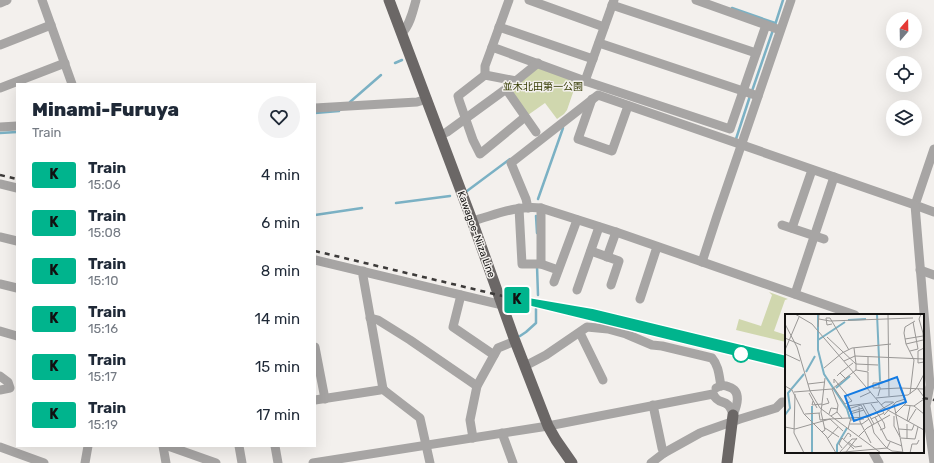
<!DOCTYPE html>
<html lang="en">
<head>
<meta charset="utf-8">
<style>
  body { margin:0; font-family:Rubik,"Noto Sans JP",sans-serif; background:#f2f2f3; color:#1f2937; height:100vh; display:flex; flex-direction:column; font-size:15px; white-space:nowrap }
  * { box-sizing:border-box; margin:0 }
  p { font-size:13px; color:#747a83 }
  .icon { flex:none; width:22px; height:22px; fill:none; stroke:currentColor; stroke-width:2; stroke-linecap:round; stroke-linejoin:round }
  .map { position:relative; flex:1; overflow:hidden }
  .panel { position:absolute; left:16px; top:83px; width:300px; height:364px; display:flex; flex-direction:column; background:#fff; border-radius:0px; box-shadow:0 4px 16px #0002 }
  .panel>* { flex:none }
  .badge { padding:0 8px; border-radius:3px; font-size:14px; line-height:26px }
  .needle { width:26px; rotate:20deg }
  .tools { position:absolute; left:886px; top:12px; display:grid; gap:8px }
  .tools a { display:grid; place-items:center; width:36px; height:36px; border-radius:50%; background:#fff; box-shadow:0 4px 16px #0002; font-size:20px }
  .map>.badge { position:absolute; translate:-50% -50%; box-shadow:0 0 0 2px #fff }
  .round { display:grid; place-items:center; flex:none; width:42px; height:42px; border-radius:21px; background:#f2f2f3 }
  .summary { display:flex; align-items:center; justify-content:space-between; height:68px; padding:0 16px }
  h1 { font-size:19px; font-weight:800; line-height:30px }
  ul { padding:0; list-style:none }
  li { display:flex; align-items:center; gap:12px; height:48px; padding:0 16px }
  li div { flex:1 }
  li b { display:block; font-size:15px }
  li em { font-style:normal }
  li .badge { min-width:44px; font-weight:700; text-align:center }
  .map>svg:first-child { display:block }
</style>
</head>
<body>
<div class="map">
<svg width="934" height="463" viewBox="0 0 934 463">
  <rect width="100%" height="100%" fill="#f3f0ed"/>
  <g fill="#d0d7ae">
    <path d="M538,68L577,81L567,110L564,114L557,119L545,103L528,115L511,89Z"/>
    <path d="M769,292L788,299L785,300L774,331L786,335V342L736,330L739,319L761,326L772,295Z"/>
  </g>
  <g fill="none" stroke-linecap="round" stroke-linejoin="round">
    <g stroke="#7bb1c4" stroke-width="2.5">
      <path d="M732,8L775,23"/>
      <path d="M775,25L783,0"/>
      <path d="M395,63L402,60"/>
      <path d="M752,91L773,30"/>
      <path d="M350,102L381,75"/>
      <path d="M315,113L339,111"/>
      <path d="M0,133L17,132"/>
      <path d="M736,139L750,96"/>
      <path d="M467,191L510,159"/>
      <path d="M538,199L563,128"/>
      <path d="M396,203L450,196"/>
      <path d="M315,215L362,208"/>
      <path d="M536,216L537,233"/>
      <path d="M537,266L538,295"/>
      <path d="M520,336L526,332L536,323V309"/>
    </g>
    <g stroke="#a7a5a4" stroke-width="9">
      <path d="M42,0L72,84"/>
      <path d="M509,0L492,47L585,81L730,129L766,25"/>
      <path d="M529,0L604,27"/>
      <path d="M696,0L780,30"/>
      <path d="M0,3L7,0"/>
      <path d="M612,5L756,53"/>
      <path d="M499,27L593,59"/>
      <path d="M402,33C410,25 413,11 416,0"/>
      <path d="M599,43L758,96"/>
      <path d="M0,45L51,25"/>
      <path d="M485,75V66L492,47"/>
      <path d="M516,81L485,75L458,96L459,100L473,140L480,154L525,117"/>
      <path d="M585,81L614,0"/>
      <path d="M0,88L65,63"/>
      <path d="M506,89L536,132"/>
      <path d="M592,99L578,139L612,151L628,106"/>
      <path d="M315,108L417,102L427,99"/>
      <path d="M0,127L17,126"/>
      <path d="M441,135L447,132L506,89L538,63"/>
      <path d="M934,149L915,205L934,212"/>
      <path d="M0,184L17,188"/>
      <path d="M519,208L522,264H541L558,270"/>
      <path d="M528,208L526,199L511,163L598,95L915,205L930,385L926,406L934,463"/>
      <path d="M541,208V264"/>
      <path d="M472,221C495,215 517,205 541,208L616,232L855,315"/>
      <path d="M782,225L824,239"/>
      <path d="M792,228L812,170"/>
      <path d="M0,237L17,241"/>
      <path d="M591,251L619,261L611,285"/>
      <path d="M607,257L616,232"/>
      <path d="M315,260L494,303L502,305"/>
      <path d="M702,262L717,216L791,0"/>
      <path d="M920,270L934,275"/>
      <path d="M363,271V276L383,389L385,391L420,418L430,463"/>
      <path d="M554,282L577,220"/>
      <path d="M0,284L17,288"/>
      <path d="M577,290L599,227"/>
      <path d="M795,294L834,177"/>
      <path d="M461,295L453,327L494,355"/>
      <path d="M640,299L657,247"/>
      <path d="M370,318L378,320L410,340L477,386"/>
      <path d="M0,331L17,336"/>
      <path d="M580,333L603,380"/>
      <path d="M315,347L325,399"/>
      <path d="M525,366L546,355L587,327L608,329L626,334L652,345L662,346L712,358C719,366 719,376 721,386"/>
      <path d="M0,376L8,382L10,388L0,390"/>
      <path d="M716,388C721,385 724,385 729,387C742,391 737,406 733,415"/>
      <path d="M713,394C719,407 728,396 733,415"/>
      <path d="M315,400L380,390L383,389"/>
      <path d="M653,405L662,448L664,453"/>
      <path d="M502,433L513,463"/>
      <path d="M473,438L470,420L477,386L498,348L515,341"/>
      <path d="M163,446L166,463"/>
      <path d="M168,446L216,463"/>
      <path d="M239,446L242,463"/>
      <path d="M275,446L278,463"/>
      <path d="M0,447L44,463"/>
      <path d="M873,452L879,463"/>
      <path d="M85,463L88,446"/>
      <path d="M313,463L548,426L713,394"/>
      <path d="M651,463L664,453L700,433L740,419L776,408L782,402H786"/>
    </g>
    <g stroke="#6b6766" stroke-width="11">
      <path d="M389,0L470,215L515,341L548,426L556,440L572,463"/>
      <path d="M727,463L733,415"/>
    </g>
    <g stroke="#3d3b3a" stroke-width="2.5" stroke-dasharray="5 5" stroke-linecap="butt">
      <path d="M0,175L17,179"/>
      <path d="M315,251L786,364"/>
      <path d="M923,398L934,400"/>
    </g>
  </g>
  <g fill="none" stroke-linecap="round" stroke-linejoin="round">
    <defs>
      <path id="line" d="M786,359L592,312L516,299L786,365"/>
    </defs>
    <use href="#line" stroke="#fff" stroke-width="9"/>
    <use href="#line" stroke="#00b48d" stroke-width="6"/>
  </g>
  <circle fill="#fff" stroke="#00b48d" stroke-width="2" cx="741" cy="354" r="8"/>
  <g text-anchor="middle" stroke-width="3" stroke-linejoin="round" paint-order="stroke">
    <g font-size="10" fill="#363c04" stroke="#f3f0ed">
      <text x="543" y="90">並木北田第一公園</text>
    </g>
    <g font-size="10" fill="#131211" stroke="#f3f0ed">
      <text transform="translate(477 234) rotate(70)" y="4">Kawagoe-Niiza Line</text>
    </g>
  </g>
  <g transform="translate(785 314)">
    <rect width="139" height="139" fill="#f3f0ed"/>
    <path fill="none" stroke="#7bb1c4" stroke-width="2" d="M92,0L95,67M33,1V36L39,60L62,95L65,105M63,6L81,5M33,26L60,8M21,58L30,42M51,74L65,62M27,92V139M0,101L5,94L3,79L19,60M52,139V131L62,114"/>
    <path fill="none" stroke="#999795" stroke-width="1" d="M10,0L27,10L99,94L139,116M103,0L104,82M136,0L134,5L138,19L139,35M34,5L45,7L128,4M0,10L12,33L25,77L35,94L96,139M47,10L42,11L41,4H45L64,36M33,13L34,0M0,24L16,31M120,25L138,22M121,30L138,26M69,34L71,50L93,51M139,34L133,37V49L139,48M0,36L14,3M125,37L133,35L128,8M0,40L15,47M59,47L70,42L139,45M39,54L57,39L67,34L106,30M71,56L83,58V74M83,57V43M55,59L68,49M52,62L55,59L61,65M94,69H88V74H96M23,70L40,68M115,71V74L139,75M0,72L7,76L19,100L41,122L51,139M49,74L60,90L67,87L49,65V69M94,74V68L104,67M47,75L53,91L52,98M133,75L139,83L137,85M9,78L47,75L71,56V50L42,23M24,79L32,94M10,80L9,119L19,139M125,80L129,46L121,30L119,19L120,13L130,7M93,82L95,75L115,74L121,89L111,99M75,83L86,78M91,84L123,81L131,75L139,60M28,87L27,91L37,90M78,90L89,110M86,90L99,109L100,114L95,116M109,90L118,139M37,91L44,89L42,84M76,91L87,111M96,91L100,88H108M119,91L129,92L139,100M129,92L139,85M74,93L75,108L86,129M63,95L76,91M65,98L78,94M34,99L35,106L45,105L58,117M20,100L35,99M44,100L46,94L53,95M65,100L79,96M99,101L111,88L120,85M46,102L52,98L57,104M109,102V112L115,123M90,103L102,126L117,132M86,105L99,99L97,96M66,106L79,105M122,107L125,92M123,108L131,95M65,110H77L84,105M87,111L89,119L99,131L102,134L105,128M0,113L10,115L45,105L83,103L109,88M40,114L54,123M63,115L66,104L68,103L62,92L93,88M114,115L127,116L129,111M37,118L40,116L36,98L40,64M74,122L82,114L105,101M43,124L53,113M116,124L130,125L133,113M59,125L63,119L66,121L65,123M122,125V110M63,128L70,133L77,132M57,134L54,130L57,124L69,135M61,138L72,124M49,139L102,134L107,137L118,138M54,139L67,125H72M125,139L127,130H132L134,126"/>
    <path fill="#137be3" fill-opacity="0.15" stroke="#137be3" stroke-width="2" d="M112,63L121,88L69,107L60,82Z"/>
    <rect width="139" height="139" fill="none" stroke="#131211" stroke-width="2"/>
  </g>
</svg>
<div class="tools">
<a><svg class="needle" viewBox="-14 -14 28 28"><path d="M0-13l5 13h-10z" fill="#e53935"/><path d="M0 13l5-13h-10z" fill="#747a83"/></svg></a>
<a><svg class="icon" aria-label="locate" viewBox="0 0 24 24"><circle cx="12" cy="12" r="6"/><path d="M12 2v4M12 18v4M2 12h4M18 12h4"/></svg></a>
<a><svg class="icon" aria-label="layers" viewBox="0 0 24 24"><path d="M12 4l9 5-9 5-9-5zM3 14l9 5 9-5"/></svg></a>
</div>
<b class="badge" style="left:517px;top:300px;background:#00b48d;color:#111">K</b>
<section class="panel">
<div class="summary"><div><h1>Minami-Furuya</h1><p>Train</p></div><a class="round"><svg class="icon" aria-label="heart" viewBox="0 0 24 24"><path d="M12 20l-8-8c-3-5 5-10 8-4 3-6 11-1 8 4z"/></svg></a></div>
<ul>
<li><span class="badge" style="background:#00b48d;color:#111">K</span><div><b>Train</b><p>15:06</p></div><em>4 min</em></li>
<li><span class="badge" style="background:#00b48d;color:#111">K</span><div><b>Train</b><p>15:08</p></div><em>6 min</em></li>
<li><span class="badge" style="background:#00b48d;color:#111">K</span><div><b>Train</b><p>15:10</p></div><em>8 min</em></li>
<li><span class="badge" style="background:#00b48d;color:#111">K</span><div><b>Train</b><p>15:16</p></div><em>14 min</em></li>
<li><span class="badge" style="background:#00b48d;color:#111">K</span><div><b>Train</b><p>15:17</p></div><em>15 min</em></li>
<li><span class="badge" style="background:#00b48d;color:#111">K</span><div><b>Train</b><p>15:19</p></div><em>17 min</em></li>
</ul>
</section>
</div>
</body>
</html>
